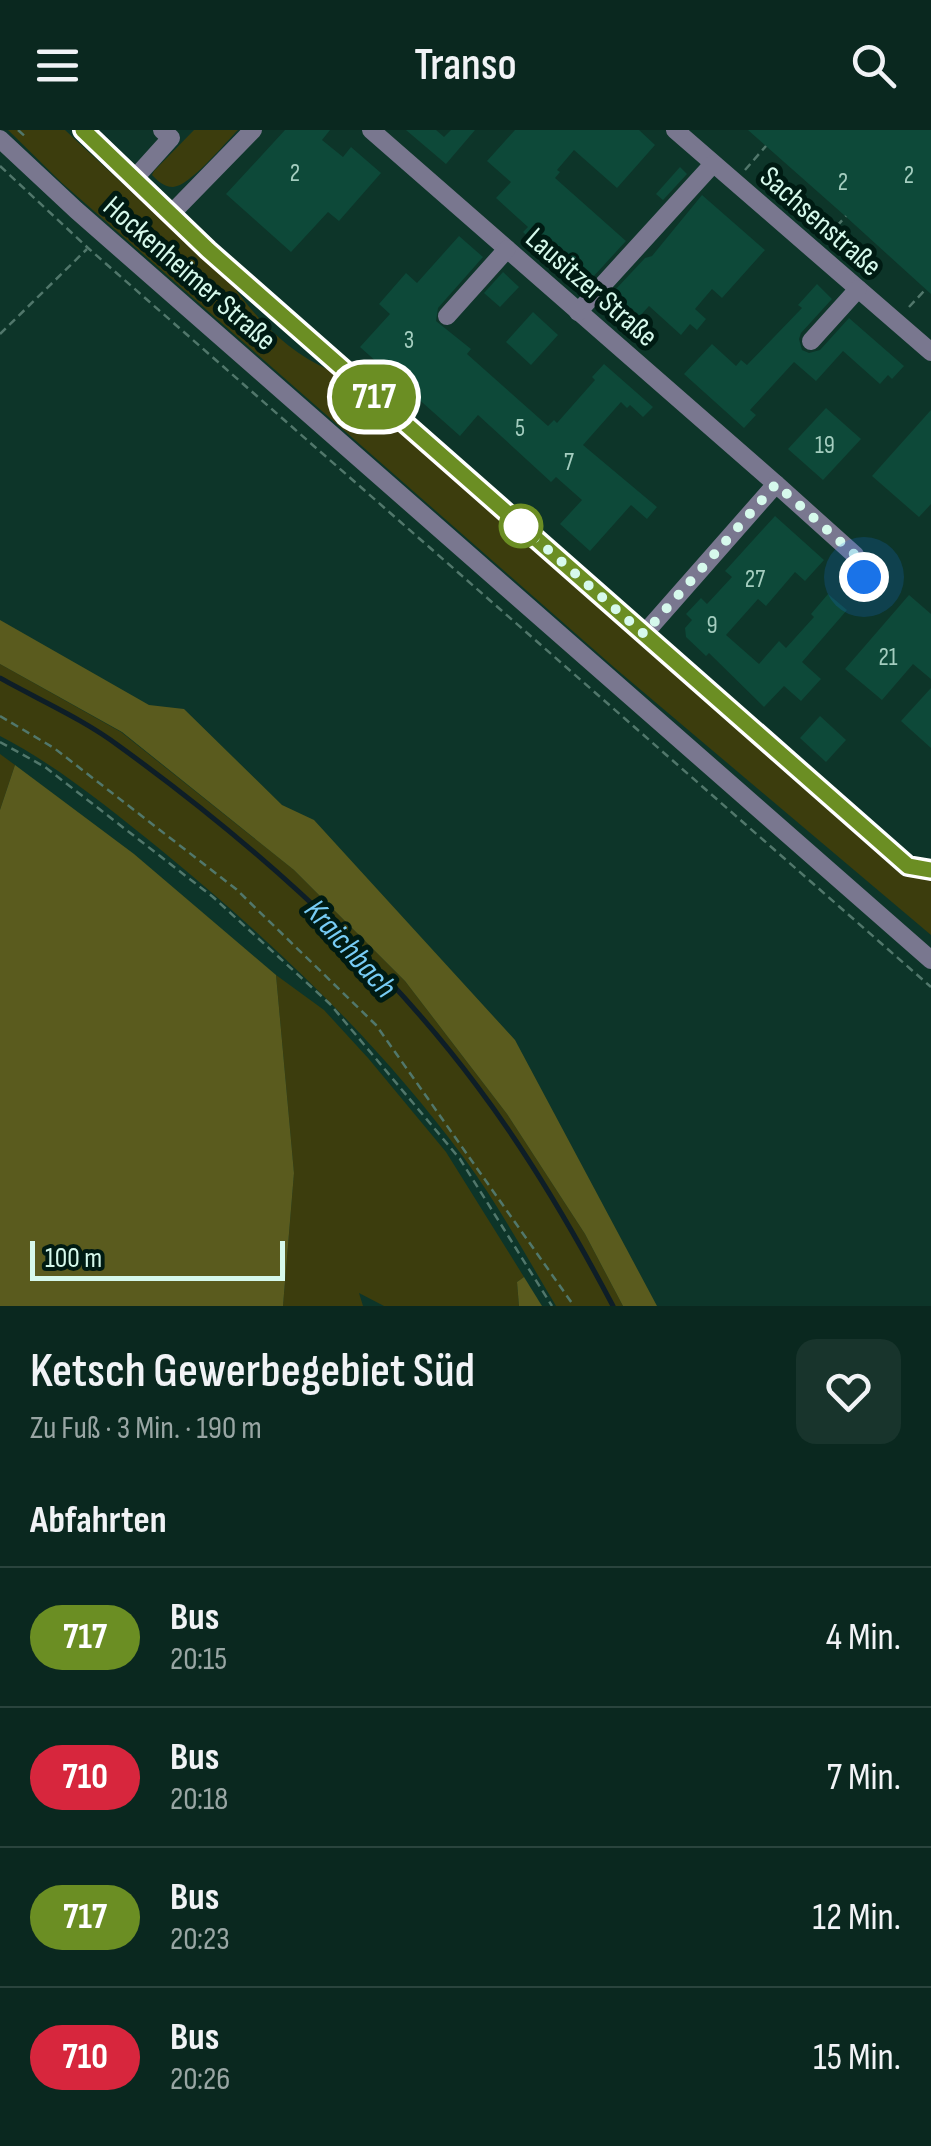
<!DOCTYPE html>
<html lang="de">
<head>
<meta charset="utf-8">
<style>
  body { margin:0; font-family:"Sofia Sans Condensed",sans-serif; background:#18342c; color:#f1f3f6; height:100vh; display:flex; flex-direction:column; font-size:38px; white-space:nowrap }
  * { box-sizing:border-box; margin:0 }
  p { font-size:32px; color:#99a6a4 }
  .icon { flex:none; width:55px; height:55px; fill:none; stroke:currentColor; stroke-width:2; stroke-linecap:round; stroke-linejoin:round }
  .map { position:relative; height:1176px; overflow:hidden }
  .drawer { display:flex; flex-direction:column; background:#0a281f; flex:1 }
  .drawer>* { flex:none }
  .badge { padding:0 20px; border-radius:32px; font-size:35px; line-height:65px }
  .scale { position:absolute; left:30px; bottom:25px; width:255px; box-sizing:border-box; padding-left:10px; border:5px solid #d6f9ec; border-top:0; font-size:28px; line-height:35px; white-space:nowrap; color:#d6f9ec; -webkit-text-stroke:8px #001b13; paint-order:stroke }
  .you { position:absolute; width:50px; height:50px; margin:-25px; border:8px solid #fff; border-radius:50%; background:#1a73e8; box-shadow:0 0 0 15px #1a73e833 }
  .map>.badge { position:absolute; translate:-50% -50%; box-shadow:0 0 0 5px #fff }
  h2 { padding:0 30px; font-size:38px; line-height:90px }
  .round { display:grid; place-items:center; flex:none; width:105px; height:105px; border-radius:20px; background:#18342c }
  .head { display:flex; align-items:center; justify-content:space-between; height:170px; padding:0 30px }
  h1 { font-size:48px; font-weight:600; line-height:75px }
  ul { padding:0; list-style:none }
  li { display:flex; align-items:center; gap:30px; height:140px; padding:0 30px; border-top:2px solid #2a443d }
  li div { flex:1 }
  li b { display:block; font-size:38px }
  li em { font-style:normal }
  li .badge { min-width:110px; font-weight:700; text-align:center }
  header { display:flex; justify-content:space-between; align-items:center; height:130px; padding:0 30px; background:#0a281f; font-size:45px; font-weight:600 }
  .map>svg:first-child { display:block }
</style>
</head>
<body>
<header><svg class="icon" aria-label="menu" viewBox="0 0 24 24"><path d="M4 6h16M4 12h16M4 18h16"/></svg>Transo<svg class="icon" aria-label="search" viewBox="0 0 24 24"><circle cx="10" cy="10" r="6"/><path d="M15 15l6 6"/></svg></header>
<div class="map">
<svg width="931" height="1176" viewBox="0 0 931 1176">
  <rect width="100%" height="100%" fill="#0d3529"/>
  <g fill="#3c3d0d">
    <path d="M8,0H65L234,157C258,191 290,223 329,240L903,746L931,750V805L616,539L62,53Z"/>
    <path d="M194,0H238C223,15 190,56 173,57C164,57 158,51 152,45L154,41Z"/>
    <path d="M0,534L121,602L294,740L405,851L507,984L585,1104L623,1176H556C526,1126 498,1074 464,1028C378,911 272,811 161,720C110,679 58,636 0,606Z"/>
    <path d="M0,624L15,635L0,680Z"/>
    <path d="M276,845L324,880L368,928L446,1022L524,1147L517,1152L519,1176H384L359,1163L363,1176H283L294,1043Z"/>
  </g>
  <g fill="#5a5b1e">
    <path d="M0,490L149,575L184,579L282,675L314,690L515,910L657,1176H623L585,1104L507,984L405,851L294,740L122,602L0,534Z"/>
    <path d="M15,635L134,724L276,845L294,1043L283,1176H0V680Z"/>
    <path d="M524,1147L542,1176H519L517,1152Z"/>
  </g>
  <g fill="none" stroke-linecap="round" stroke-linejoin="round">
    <path stroke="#0e1e27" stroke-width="5" d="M0,548C39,570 83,589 119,616C250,711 380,826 477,956C529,1025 573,1100 613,1176"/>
  </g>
  <g fill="#0d4939">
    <path d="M285,0H330L322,10L343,27L351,17L381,43L339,91L328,82L291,122L226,64Z"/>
    <path d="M406,0H436L444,7L451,0H475L446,34Z"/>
    <path d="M515,0H639L655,15L617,58L574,20L557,40L560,42L555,48L626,111L582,159L523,102L528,97L496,68L511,52L487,31Z"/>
    <path d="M748,0H931V164L844,85Z"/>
    <path d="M680,37L687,44L663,70L656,64Z"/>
    <path d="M702,65L765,120L722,168L712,159L695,179L706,189L697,200L690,194L681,205L649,176L628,199L601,175L645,128L652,126Z"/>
    <path d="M459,106L483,127L438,178L436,191L471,219L467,224L548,296L554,290L557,293L595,250L592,247L604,234L653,277L643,287L630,275L627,278L621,272L583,315L657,377L647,389L631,375L590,421L560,394L582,370L556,347L551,352L478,285L460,306L360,217L390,184L379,174L406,143L417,153Z"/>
    <path d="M503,142L519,157L500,177L484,163Z"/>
    <path d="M817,154L832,169L801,203L799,209L802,220L809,223L820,220L849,188L904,236L892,249L888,245L880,254L843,221L816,251L794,232L750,280L756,285L744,298L684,244L712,214L736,236L741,230L747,235L802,178L798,175Z"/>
    <path d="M533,182L558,205L531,235L506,212Z"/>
    <path d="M826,278L861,309L823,350L788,319Z"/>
    <path d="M931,280V374L919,387L872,346Z"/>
    <path d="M775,386L824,430L805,451L795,442L766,476L758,469L726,505L759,534L779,511L786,518L814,487L811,484L828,464L847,480L802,532L821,549L801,571L784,556L764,577L709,523L706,526L686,507L685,498L692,490L686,484L701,468L707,474L732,447L725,441Z"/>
    <path d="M909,465L931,484V549L913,534L882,570L845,539Z"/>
    <path d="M931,558V618L901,591Z"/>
    <path d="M820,586L846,610L826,632L800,608Z"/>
  </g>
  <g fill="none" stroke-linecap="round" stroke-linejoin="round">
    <g stroke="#51776b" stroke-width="2.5" stroke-dasharray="8 5" stroke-linecap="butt">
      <path d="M18,0L27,8"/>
      <path d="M0,36L88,118L931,857"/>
      <path d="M745,40L766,16"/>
      <path d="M828,106L846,86"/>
      <path d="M909,177L926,159"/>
      <path d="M0,204L87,119"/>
      <path d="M0,586L54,618L236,759L376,895L574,1176"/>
      <path d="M0,612L45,637L213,767L330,874L460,1029L552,1176"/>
    </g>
    <g stroke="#79778f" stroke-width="18">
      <path d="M83,0L207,120L908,736L931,740"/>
      <path d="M371,0L776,354L644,504"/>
      <path d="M675,0L931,222"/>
      <path d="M0,9L76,80L931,830"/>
      <path d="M134,49L171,8L162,0"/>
      <path d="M172,83L253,0"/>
      <path d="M578,182L713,34"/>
      <path d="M447,186L507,119"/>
      <path d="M811,211L858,159"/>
      <path d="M776,354L855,425L864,447"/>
    </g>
  </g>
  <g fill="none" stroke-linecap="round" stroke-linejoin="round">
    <defs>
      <path id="line" d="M83,0L208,120L908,736L931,740"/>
    </defs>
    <use href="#line" stroke="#fff" stroke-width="22"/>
    <use href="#line" stroke="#6b8e23" stroke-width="15"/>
    <path stroke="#d6f9ec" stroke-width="10" stroke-dasharray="0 18" d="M521,396L644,504L776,354L855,425L864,447"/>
  </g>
  <circle fill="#fff" stroke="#6b8e23" stroke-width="5" cx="521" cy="396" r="20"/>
  <g text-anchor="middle" stroke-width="10" stroke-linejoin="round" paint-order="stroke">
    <g font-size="25" fill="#a4cdbf">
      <text x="295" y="51">2</text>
      <text x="909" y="53">2</text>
      <text x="843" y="60">2</text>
      <text x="409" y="218">3</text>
      <text x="520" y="306">5</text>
      <text x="825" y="323">19</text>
      <text x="569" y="340">7</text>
      <text x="755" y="457">27</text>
      <text x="712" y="503">9</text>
      <text x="888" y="535">21</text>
    </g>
    <g font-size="30" fill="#d6f9ec" stroke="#001b13">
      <text transform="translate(821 91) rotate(41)" y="10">Sachsenstraße</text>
      <text transform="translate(190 143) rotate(41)" y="10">Hockenheimer Straße</text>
      <text transform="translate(592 157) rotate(41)" y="10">Lausitzer Straße</text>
    </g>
    <g font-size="32" font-style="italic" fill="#77ccf5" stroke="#001b13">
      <text transform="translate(351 818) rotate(48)" y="11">Kraichbach</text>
    </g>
  </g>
</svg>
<div class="scale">100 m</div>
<div class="you" style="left:864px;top:447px"></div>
<b class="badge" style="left:374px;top:267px;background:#6b8e23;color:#fff">717</b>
</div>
<section class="drawer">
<div class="head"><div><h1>Ketsch Gewerbegebiet Süd</h1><p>Zu Fuß · 3 Min. · 190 m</p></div><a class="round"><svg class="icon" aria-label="heart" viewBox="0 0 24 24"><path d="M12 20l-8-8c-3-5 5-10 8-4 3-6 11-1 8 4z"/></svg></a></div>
<h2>Abfahrten</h2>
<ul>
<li><span class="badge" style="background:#6b8e23;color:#fff">717</span><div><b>Bus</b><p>20:15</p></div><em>4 Min.</em></li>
<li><span class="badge" style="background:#d7263d;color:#fff">710</span><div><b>Bus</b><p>20:18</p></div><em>7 Min.</em></li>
<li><span class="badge" style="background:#6b8e23;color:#fff">717</span><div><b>Bus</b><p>20:23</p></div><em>12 Min.</em></li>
<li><span class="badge" style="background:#d7263d;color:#fff">710</span><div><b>Bus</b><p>20:26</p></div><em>15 Min.</em></li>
</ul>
</section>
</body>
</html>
